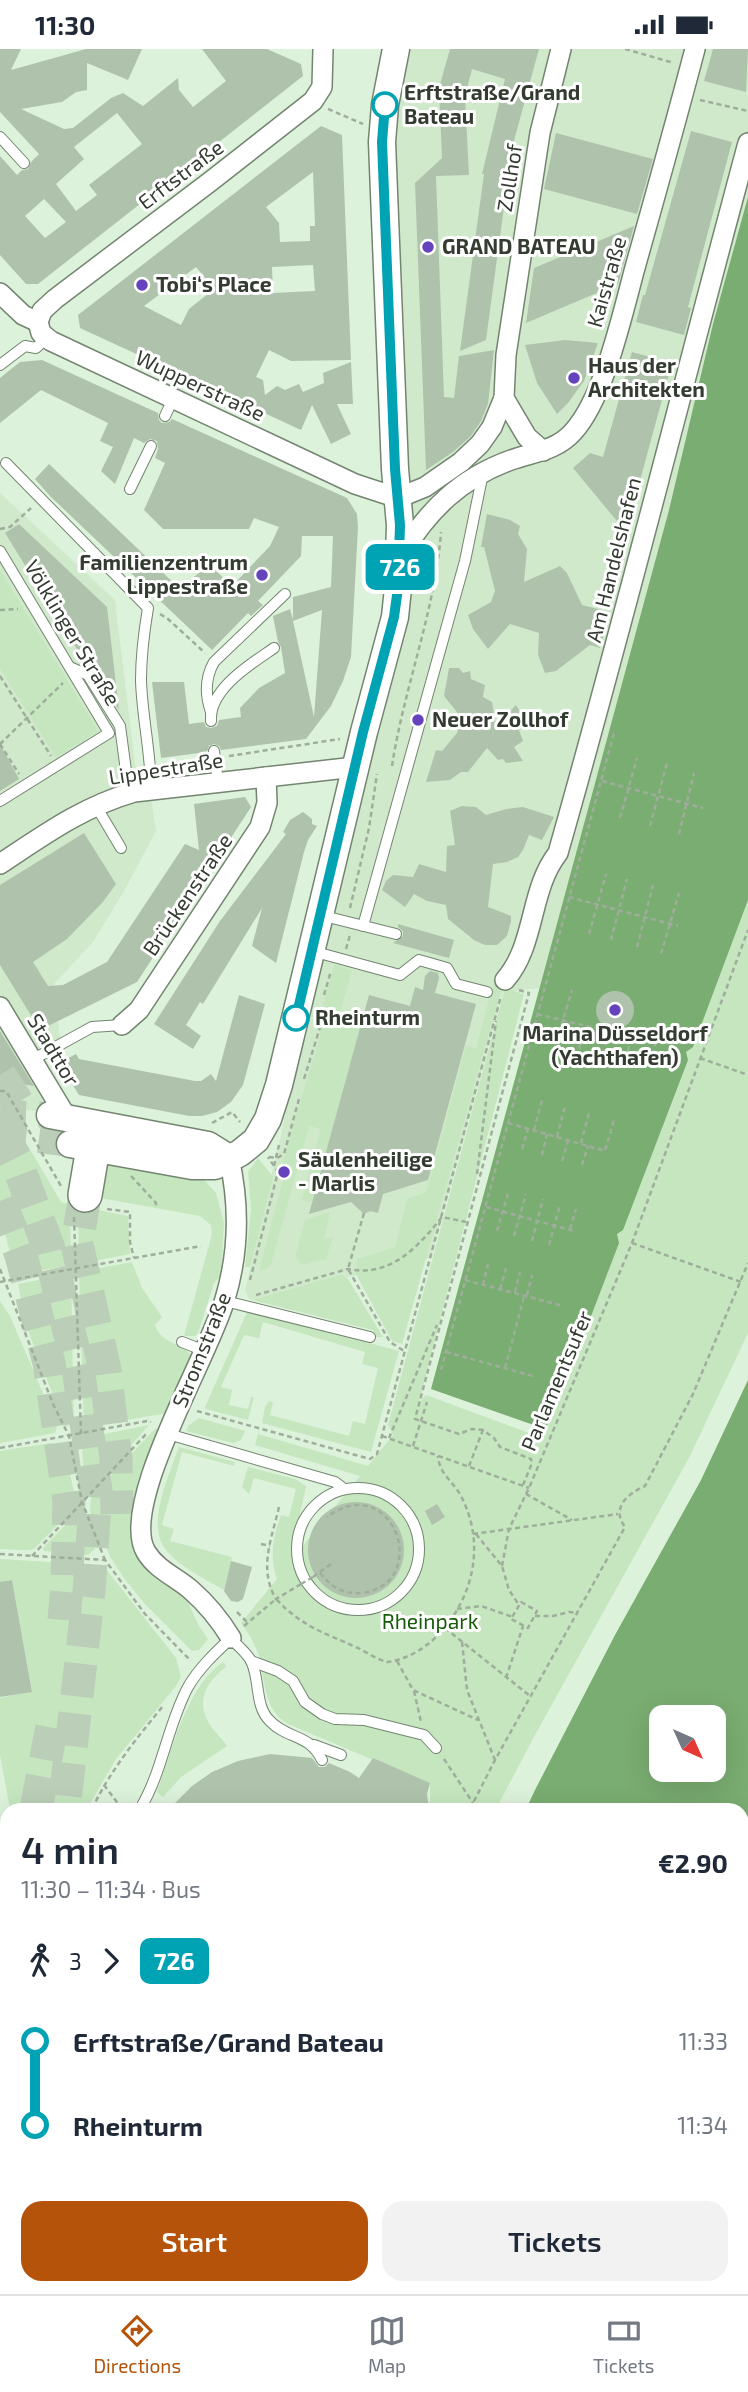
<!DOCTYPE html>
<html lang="en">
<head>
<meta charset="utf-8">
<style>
  body { margin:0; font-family:"Exo 2",sans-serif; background:#f2f2f3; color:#1f2937; height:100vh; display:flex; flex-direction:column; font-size:26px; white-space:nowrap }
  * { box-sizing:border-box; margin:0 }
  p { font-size:23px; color:#747a83 }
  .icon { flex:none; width:38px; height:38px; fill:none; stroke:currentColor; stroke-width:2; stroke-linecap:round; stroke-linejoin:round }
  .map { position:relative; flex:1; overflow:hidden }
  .panel { position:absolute; left:0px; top:1754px; width:749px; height:492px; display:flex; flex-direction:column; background:#fff; border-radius:21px 21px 0 0; box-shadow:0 7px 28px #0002 }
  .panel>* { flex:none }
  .badge { padding:0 14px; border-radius:10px; font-size:24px; line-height:46px }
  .needle { width:46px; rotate:135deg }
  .tools { position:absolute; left:649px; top:1656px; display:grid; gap:14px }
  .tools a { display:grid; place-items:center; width:77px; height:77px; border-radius:14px; background:#fff; box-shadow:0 7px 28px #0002; font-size:35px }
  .map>.badge { position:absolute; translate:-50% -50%; box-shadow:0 0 0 4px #fff }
  .legs { display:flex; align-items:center; gap:10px; height:77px; padding:0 21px; font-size:23px }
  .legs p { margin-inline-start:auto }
  .summary { display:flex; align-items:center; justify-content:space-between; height:119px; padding:0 21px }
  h1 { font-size:38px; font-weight:600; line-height:52px }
  .button { display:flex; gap:14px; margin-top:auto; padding:14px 21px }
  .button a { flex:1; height:80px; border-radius:21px; background:#b45309; color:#fff; font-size:28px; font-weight:600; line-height:80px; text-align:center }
  .button a+a { background:#f2f2f3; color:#1f2937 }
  ul { padding:0 21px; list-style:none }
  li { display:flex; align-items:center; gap:24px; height:84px; font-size:26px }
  li i { display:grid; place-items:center; width:10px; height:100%; margin:0 9px; background:currentColor }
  li i::after { content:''; width:18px; height:18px; margin:-9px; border:5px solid; border-radius:50%; background:#fff }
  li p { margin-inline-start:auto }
  li:first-child i { background:linear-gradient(#0000 50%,currentColor 0) }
  li:last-child i { background:linear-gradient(currentColor 50%,#0000 0) }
  .status { display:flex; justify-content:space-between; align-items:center; height:49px; padding:0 35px; background:#fff; direction:ltr }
  .status svg { height:19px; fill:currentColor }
  .tabs { display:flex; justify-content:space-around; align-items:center; height:98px; border-top:2px solid #e0e1e3; background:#fff; font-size:19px; color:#747a83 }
  .tabs a { display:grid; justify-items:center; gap:4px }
  .tabs .active { color:#b45309 }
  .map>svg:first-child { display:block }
</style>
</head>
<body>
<div class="status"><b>11:30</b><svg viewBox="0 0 49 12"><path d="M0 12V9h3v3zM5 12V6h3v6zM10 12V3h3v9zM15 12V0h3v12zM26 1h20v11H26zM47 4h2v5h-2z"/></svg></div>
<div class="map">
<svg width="748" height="2245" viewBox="0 0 748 2245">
  <rect width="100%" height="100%" fill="#ddf2da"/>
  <g fill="#d0e9cb">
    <path d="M405,0H748V451L669,462L540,939L503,943L431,1209L250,1251L245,1241L283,1077L324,870L397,568L389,73Z"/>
    <path d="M0,444L115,551L136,723L150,742L156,782L124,842L93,893L54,935L60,989L40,1006L74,1068L0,1057Z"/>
  </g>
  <g fill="#c5e6bf">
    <path d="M0,521L98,682L56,709L0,619Z"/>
    <path d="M748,833V1284L689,1409L535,1686L496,1760H434L430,1757V1735L288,1675C262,1660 266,1630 258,1604C254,1593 248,1584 241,1574L277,1530C269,1508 273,1488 281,1466L289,1468L296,1440L254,1429L249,1445L242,1438L248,1418L295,1430L306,1437L293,1499V1509L360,1427L255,1396L258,1385L368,1417L393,1386L388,1376L505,939L524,945L419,1353L426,1346L537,1387Z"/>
    <path d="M334,916L352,921L339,967L362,972L312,1153L302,1151L321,1080L309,1077L271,1216L266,1220L259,1222L285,1123L281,1119L325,969L321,963Z"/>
    <path d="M493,935L502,937L402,1295L392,1292L356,1225L357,1210L395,1198L407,1150L426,1143L466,997L476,1000Z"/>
    <path d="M0,1066L11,1068L61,1153L70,1156L71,1216L16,1226L0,1166Z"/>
    <path d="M258,1109L273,1128L250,1218H245L251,1160L248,1123Z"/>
    <path d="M116,1112L202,1129L216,1144L224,1174L221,1226L214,1234L198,1284L195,1287H184L212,1185L211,1176L200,1167L95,1148L107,1116Z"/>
    <path d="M78,1157L128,1167L130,1205L79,1215Z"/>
    <path d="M330,1163L324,1190L333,1188L326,1210L302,1216L295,1209L305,1171Z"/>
    <path d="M132,1213L142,1239L162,1268L155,1276C161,1295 181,1293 192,1307L168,1364L84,1378L79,1223Z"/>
    <path d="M71,1225L74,1376L65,1377L27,1279L18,1235Z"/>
    <path d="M341,1226L348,1230L383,1288H376L373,1281L252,1251Z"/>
    <path d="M0,1252L10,1267L57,1377L55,1384L0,1394Z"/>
    <path d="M248,1261L399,1302L371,1403L262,1374L265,1358L269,1352L273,1353L270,1366L349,1387L353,1372L365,1375L378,1319L362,1315L365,1303L263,1273L259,1289L244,1286L221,1338L232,1341L229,1356L248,1360L251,1348H254L248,1371L206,1360L205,1358Z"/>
    <path d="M199,1369L245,1382L241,1391L233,1394L186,1382L188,1377Z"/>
    <path d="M149,1376L94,1438L87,1440L84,1437L82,1395L85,1389Z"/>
    <path d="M155,1380H160C145,1412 137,1443 133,1479L186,1549L199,1577L208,1590L199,1601L192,1602L144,1554L124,1529L111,1509L90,1463L91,1449L99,1439Z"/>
    <path d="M52,1394L65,1401L76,1453L73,1460L34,1500C25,1503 10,1500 0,1500V1402Z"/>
    <path d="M179,1398L235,1413L234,1417L182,1403L162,1476L174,1480L170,1492L232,1508L224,1541C205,1530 180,1518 166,1501C145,1476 170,1424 179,1398Z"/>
    <path d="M78,1466L81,1469L95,1500L88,1506L44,1502L43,1499L74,1467Z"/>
    <path d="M0,1510L99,1516L106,1520L176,1609L181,1628L176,1637L116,1710L87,1760H10L0,1706V1649L32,1642L12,1531L0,1533Z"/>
    <path d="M224,1613L226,1618C206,1633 195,1652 210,1676C215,1684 222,1689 227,1697L181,1728L163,1748L157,1743C170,1706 188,1633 224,1613Z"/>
    <path d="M0,1802H7V2002L0,1996Z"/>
    <path d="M0,2125L7,2158V2230L0,2229Z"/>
    <path d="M66,2238H257L256,2245H108L66,2240Z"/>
  </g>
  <g fill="#7aad71" fill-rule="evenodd">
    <path d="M748,148V851L693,998L686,1003L688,1011L623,1181L617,1185L619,1194L556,1359L545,1380L431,1340L669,461L713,275Z"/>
    <path d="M748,1331V2245H355L356,2238H742V1760H526L535,1741L615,1586L701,1431ZM662,1668H714V1720H662Z"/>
  </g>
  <g fill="#afc3ac" fill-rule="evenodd">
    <path d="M0,0H21L11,21L86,0H142L128,31L87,14V41L76,43L62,53L21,60L64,80L73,79L111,49L123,44L143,57L178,29L179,41L193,58L226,32L202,0H267L301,15L303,27L38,235H26L0,206V107L17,126L22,121L28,120L31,113L39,105L0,63ZM117,64L142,95L89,136L97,146L76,162L56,135L84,110L74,98ZM44,150L66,173L45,189L25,167Z"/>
    <path d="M450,0H539L512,99L486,291L460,302L484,125H482L505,30L472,20L465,47L469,126L436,127L444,348L454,349L459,307L494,301L488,355L481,372L471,387L453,403L426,421L415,134L442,109L439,39Z"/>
    <path d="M713,0H748L746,43L704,32Z"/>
    <path d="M321,77L342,86L351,311L291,312L269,301L256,328L263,331L265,346L277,337L285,341L299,335L303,343L324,334L323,324L351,313L353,355H337L351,385L331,395L312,356L301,381L80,279L78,266ZM313,123L315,177H310V192L280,193L279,174L266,158ZM313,216L315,242L273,244L272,218ZM196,218L214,240L189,260L181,276L144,257Z"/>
    <path d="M691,82L732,93L688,258L691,259L684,286L636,273L643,246H645Z"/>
    <path d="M556,84L653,110L637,165L544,140Z"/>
    <path d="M634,177L618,235L526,274L534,219Z"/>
    <path d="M565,291L598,294L584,332L568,354L557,365L537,334L525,296Z"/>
    <path d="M632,303L672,314L626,483L573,419L590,404L603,408Z"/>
    <path d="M42,311L158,364L159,371L162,374L169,373L172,370L347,449L357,465L358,478L351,608L343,632L331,657L306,690L221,701L219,697L214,695L209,697L207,703L161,709L152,633H184L189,675L204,673L206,678L211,679L217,677L219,671L241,668L240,659L259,639L285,624L281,598L278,593L273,567L290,560L293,571V548L331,538L333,487H302L301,507L258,552L263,556L251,567L248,564L212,601L51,448L35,430L49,415L180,540L209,515L232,537L270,497L279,478L254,469L249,480H163L144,461L165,414L155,409L158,400L157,392L150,390L144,394L134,389L115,435L101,422L113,398L100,392L108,374L41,341L0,374V329L20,313ZM322,561L314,668L293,572Z"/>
    <path d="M487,465L510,471L520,477L518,485L527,500L524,533L560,517L567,524L582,556L610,563L600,599L590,596L556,622L545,624L538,606L539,584L510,575L488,600L473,580L468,566L491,553L495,542L484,498H481Z"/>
    <path d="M19,475L107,558L119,661L94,622L88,618L5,484Z"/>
    <path d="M449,619H459L463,624L470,622L471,630L485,636L483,648L492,653L496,677L516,656L522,666L532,673L519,681L523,692L514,698L523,712L506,714L503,710L498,711L487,699L468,723H461L450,731L426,733L436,701L442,702L457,684L459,678L460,667L444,647Z"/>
    <path d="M0,695L19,730L0,742Z"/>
    <path d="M245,748L251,758L137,933L40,981L0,916V836L84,784L106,819L116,835L102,854L67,890L33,913L48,937L63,936L107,913L185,795L199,801L194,755Z"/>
    <path d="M462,757L476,758L486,766L506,760L523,758L554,768L542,791L529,786L523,801L518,808L507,813L493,815L488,858L511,867V872L507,887L497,896H485L474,891L448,870L446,856L427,852L414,845L405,858L382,841L386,832L393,826L413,828L419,815L446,823L447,797L455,796L450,762Z"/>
    <path d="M303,763L312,770V775L317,777L308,791L304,803L276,914L252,897L262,859L203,955L200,953L186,976L201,987L193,1000L154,975L220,872L286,785L283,783L290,771Z"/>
    <path d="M398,875L454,891L449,909L393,894L403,887V882L398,878Z"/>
    <path d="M430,922L438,924L439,929L435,944L476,955L428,1131L383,1145L378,1164L370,1162L364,1165L351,1153L309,1165L369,946L410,957L415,938L423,941L425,927Z"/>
    <circle cx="615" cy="961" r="19"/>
    <path d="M239,946L265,955L243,1036L231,1053L217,1063L202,1067H189L79,1046L59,1014L76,1005L79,1010L195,1032H201L211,1025L216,1032Z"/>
    <path d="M0,982L34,1037L0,1031Z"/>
    <circle cx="356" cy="1501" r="48"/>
    <path d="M437,1455L445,1468L432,1476L425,1462Z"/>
    <path d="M231,1512L252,1518L243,1550L238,1553L231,1552L224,1542Z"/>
    <path d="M12,1531L32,1643L0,1648V1533Z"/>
    <path d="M270,1705L312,1709L319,1718H325L329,1714L350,1723L359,1729L373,1709L430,1734L427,1745L429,1760H311L276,1755L256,1758L257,1760H169L192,1737L212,1723L238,1712Z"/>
  </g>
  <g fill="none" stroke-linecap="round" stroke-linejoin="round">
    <g stroke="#bbceb8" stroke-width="26" stroke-dasharray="26 13" stroke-linecap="butt">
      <path d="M0,1064L50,1066"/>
      <path d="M0,1088H16L70,1095"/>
    </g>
    <g stroke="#bbceb8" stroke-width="33" stroke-dasharray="33 17" stroke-linecap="butt">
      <path d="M0,1026L24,1064"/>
      <path d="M0,1080L16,1111L49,1200L78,1319L96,1442L89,1542L64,1760"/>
      <path d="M85,1146L77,1195L105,1321L116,1410L117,1465"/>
      <path d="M0,1152L21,1206L49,1314L69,1451L67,1537L64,1571"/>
      <path d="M36,1760L55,1662"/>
      <path d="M0,2065L7,2046"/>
      <path d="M0,2237L3,2245"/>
      <path d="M52,2238L53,2245"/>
      <path d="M81,2245L82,2238"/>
    </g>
    <defs>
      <g id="lane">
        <path d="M0,88L24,114"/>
        <path d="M0,316L25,297L36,299L46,289"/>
        <path d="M165,367L173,350"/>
        <path d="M6,414L148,559C144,583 141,607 141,631C142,668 151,704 151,741"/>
        <path d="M130,440L151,397"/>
        <path d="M0,502L109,684L0,752"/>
        <path d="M72,619L88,626L120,677L126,722L134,743"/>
        <path d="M211,663C205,646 205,629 214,613L285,545"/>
        <path d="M211,672C209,640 251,615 274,599"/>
        <path d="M214,702L218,733"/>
        <path d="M96,757L121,799"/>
        <path d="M320,866L396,885"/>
        <path d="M363,877L465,512L483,424"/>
        <path d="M312,902L400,926L419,911L447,919L456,935L487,943"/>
        <path d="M32,1011L92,978L122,976"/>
        <path d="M225,1252L370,1288"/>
        <path d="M182,1293L205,1302"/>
        <path d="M168,1385L335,1433L344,1440"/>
        <circle cx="358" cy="1500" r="61"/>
        <path d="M251,1612L278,1622L293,1632L305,1653L322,1665L335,1670L364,1671L424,1686L436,1699"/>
        <path d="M314,1696L341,1706"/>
        <path d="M140,1760C163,1722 167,1677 188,1638C199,1619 215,1604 231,1589C238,1598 248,1604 252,1614C260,1633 255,1658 270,1672C288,1691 309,1684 322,1711"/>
        <path d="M0,2014H7"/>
      </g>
      <g id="street">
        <path d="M0,244L23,266L38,273"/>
        <path d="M38,273L41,284L51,292L355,435L398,449L425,438L461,413L480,395L492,378L504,349"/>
        <path d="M38,273L42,262L55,250L211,132L313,52L322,38L323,0"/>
        <path d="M543,402L527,388L504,349L506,306L540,84L561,0"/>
        <path d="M401,506C428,461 461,429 511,411C533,403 556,402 573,383C605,348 623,262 636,215C656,144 676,72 695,0"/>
        <path d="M0,815C44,786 82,758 134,743L355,718"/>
        <path d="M505,931C536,896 529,841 558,804C625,569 684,331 748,94"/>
        <path d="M0,958L67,1069"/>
        <path d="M122,976L139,961L260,778L267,754L266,728"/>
        <path d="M229,1109C240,1157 239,1203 225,1250C210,1305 118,1456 146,1503C157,1521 176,1528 191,1541C207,1555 220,1571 231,1589"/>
        <path d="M63,2240L64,2245"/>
      </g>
      <g id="secondary">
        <path d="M50,1066L208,1096L229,1109"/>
        <path d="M70,1095L192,1117H215L240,1104L256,1091L268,1070L279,1036L364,683L395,568L398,539L400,476L395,420L382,93L385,56L396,0"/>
      </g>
      <path id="highway" d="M85,1146L93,1099"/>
    </defs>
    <use href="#lane" stroke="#738570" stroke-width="12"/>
    <use href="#street" stroke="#738570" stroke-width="22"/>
    <use href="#secondary" stroke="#738570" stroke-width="29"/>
    <use href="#highway" stroke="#738570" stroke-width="36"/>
    <g stroke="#9eae9b" stroke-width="2.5" stroke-dasharray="5 3.5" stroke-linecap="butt">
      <path d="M625,0L674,14"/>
      <path d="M700,51L748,62"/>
      <path d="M328,60L363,75"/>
      <path d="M0,480L10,478L31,459"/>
      <path d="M0,561L18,560"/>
      <path d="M160,565L168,570L205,604"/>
      <path d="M0,627L51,707"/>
      <path d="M0,695L63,634"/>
      <path d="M0,695L19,725"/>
      <path d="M229,707L340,690"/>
      <path d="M163,716L202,711"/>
      <path d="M392,717C404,638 435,563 441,483"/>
      <path d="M602,732L703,759"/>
      <path d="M620,769L637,709"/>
      <path d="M650,777L667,714"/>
      <path d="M679,785L694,724"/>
      <path d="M569,848L678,877"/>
      <path d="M350,859L369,779L377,725"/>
      <path d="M589,885L606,825"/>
      <path d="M611,891L627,830"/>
      <path d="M637,898L653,836"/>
      <path d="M346,900L350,886"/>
      <path d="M661,905L679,844"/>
      <path d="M519,941L529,944L415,1370L459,1385L472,1380L483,1381L494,1389L500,1398L531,1410L532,1414L523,1436"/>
      <path d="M324,946L331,922"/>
      <path d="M537,965L656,994"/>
      <path d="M554,1001L572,941"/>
      <path d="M577,1008L585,977"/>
      <path d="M700,1009L748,1026"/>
      <path d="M601,1013L609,982"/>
      <path d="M651,1014L661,972"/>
      <path d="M624,1019L631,988"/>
      <path d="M304,1030L322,972L319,964"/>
      <path d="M0,1042H6L61,1137"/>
      <path d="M212,1074L232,1063L240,1073"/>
      <path d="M508,1074L605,1102L614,1071"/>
      <path d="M534,1081L542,1051"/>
      <path d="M557,1088L565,1057"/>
      <path d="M581,1094L589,1064"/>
      <path d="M522,1100L528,1080"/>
      <path d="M542,1106L547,1085"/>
      <path d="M269,1108L277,1109L284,1105L299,1050"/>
      <path d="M562,1112L568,1092"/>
      <path d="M582,1116L588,1097"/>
      <path d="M274,1117L279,1096"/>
      <path d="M477,1125L496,972"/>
      <path d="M131,1127L156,1154V1158"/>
      <path d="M486,1158L574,1182"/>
      <path d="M107,1160L130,1163V1193L134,1209"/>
      <path d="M364,1164L348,1220L390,1293L404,1302"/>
      <path d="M74,1168L81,1385"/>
      <path d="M570,1180L576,1160"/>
      <path d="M497,1182L509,1141"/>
      <path d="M514,1187L526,1145"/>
      <path d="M532,1192L543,1150"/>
      <path d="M632,1194L741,1233"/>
      <path d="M549,1196L560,1156"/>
      <path d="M0,1220L53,1355L69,1387L82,1453L105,1511"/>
      <path d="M250,1231L278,1123L268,1108"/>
      <path d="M465,1231L563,1257"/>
      <path d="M0,1233L201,1197"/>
      <path d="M483,1236L488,1215"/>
      <path d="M500,1240L506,1219"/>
      <path d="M515,1243L520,1223"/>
      <path d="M256,1246L348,1220C390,1229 418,1198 442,1168L466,1173"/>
      <path d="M527,1246L532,1226"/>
      <path d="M446,1303L533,1327"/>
      <path d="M505,1319L524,1248"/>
      <path d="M441,1321L614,684"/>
      <path d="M197,1362L370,1410L377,1405L501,947"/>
      <path d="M382,1387L529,1439"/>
      <path d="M389,1389L437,1276"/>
      <path d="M413,1397L427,1353"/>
      <path d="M0,1399L147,1372L151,1373"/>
      <path d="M469,1417L483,1381"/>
      <path d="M526,1445L572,1471"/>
      <path d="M279,1458C272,1489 258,1520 276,1550L301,1535"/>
      <path d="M473,1485L618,1465"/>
      <path d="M476,1485L502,1517L509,1541L519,1556"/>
      <path d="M261,1495L270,1497"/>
      <path d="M0,1505L105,1511L145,1565L191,1612"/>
      <path d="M32,1507L147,1384"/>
      <path d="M502,1517L509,1480L529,1439L632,1194L748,881"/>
      <path d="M320,1524C330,1537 344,1546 362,1544C434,1534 392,1419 327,1468"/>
      <path d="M313,1528L331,1515"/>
      <path d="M521,1553L537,1562L528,1579L511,1570Z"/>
      <path d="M457,1560L481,1557L513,1568"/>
      <path d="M237,1563L248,1574"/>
      <path d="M535,1567H553L569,1563L577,1564"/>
      <path d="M244,1577L276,1550C304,1579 323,1583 358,1599C366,1603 378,1611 387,1613C392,1613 398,1611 403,1609C443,1595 473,1547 474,1504C475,1485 470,1464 461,1447C453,1432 439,1425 438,1407"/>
      <path d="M445,1579L530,1647"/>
      <path d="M462,1593L467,1641L495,1711"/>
      <path d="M397,1612L413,1641L478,1671"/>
      <path d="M506,1629L523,1577"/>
      <path d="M414,1642L421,1673"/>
      <path d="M444,1710L473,1754"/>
      <path d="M104,1736L122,1760"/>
      <path d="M92,1760C110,1722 136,1690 163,1657"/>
      <path d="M470,1760L495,1711L625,1478C611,1459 627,1445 645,1437L693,1345L748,1214"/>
      <path d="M0,1798L7,1797"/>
      <path d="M0,2087L7,2126"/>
      <path d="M0,2236L7,2237"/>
      <path d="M23,2238L24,2245"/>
      <path d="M239,2238L241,2245"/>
      <path d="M268,2238L272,2245"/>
    </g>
    <use href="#lane" stroke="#fff" stroke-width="10"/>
    <use href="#street" stroke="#fff" stroke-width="19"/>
    <use href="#secondary" stroke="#fff" stroke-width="26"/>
    <use href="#highway" stroke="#fff" stroke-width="33"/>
    <g stroke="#9eae9b" stroke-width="2.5" stroke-dasharray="5 3.5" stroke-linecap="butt">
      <path d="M301,1535L313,1528"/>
      <path d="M18,2238L67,2245"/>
    </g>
  </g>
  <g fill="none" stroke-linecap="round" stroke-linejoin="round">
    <defs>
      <path id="line-1" d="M296,969L363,683L394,568L398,539L400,476L395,420L382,93L385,56"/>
    </defs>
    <use href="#line-1" stroke="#fff" stroke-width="16"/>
    <use href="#line-1" stroke="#00a3b4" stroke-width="10"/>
  </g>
  <g fill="#fff" stroke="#00a3b4" stroke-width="3.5">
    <circle cx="385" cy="56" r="12"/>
    <circle cx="296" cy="969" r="12"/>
  </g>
  <g fill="#6443bc" stroke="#fff" stroke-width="2.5">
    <circle cx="428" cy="198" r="7"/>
    <circle cx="142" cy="236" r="7"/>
    <circle cx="574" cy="329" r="7"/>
    <circle cx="262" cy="526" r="7"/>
    <circle cx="418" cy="671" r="7"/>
    <circle cx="615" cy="961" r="7"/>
    <circle cx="284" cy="1123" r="7"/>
  </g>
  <g text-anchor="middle" stroke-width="6" stroke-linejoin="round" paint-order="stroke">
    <g font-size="21" font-weight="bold" fill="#343c32" stroke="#fff" text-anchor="start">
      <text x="404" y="51">Erftstraße/Grand<tspan x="404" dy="24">Bateau</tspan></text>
      <text x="315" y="976">Rheinturm</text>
    </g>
    <g font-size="21" fill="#343c32" stroke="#fff">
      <text transform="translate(181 126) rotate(-37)" y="7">Erftstraße</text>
      <text transform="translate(510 129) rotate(-81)" y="7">Zollhof</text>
      <text transform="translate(607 233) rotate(-74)" y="7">Kaistraße</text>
      <text transform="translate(200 337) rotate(25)" y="7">Wupperstraße</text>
      <text transform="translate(614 511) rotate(-76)" y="7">Am Handelshafen</text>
      <text transform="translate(72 584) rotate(59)" y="7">Völklinger Straße</text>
      <text transform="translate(166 720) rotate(-9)" y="7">Lippestraße</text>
      <text transform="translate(188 846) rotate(-56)" y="7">Brückenstraße</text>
      <text transform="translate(53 1001) rotate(59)" y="7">Stadttor</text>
      <text transform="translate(202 1301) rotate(-68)" y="7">Stromstraße</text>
      <text transform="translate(557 1332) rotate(-67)" y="7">Parlamentsufer</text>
    </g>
    <g font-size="21" font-weight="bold" fill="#343c32" stroke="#fff" text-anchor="start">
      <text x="442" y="205">GRAND BATEAU</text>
      <text x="156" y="243">Tobi‘s Place</text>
      <text x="588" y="324">Haus der<tspan x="588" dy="24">Architekten</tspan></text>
      <text x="248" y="521" text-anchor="end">Familienzentrum<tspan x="248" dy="24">Lippestraße</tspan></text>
      <text x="432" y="678">Neuer Zollhof</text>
      <text x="615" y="992" text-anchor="middle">Marina Düsseldorf<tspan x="615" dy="24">(Yachthafen)</tspan></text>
      <text x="298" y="1118">Säulenheilige<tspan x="298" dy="24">- Marlis</tspan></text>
    </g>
    <g font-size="21" fill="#165b07" stroke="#fff">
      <text x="430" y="1580">Rheinpark</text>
    </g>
  </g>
</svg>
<div class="tools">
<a><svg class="needle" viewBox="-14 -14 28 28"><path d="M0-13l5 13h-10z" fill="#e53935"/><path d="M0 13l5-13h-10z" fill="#747a83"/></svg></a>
</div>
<b class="badge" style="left:400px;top:518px;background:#00a3b4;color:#fff">726</b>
<section class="panel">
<div class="summary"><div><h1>4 min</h1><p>11:30 – 11:34 · Bus</p></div><b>€2.90</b></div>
<div class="legs"><svg class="icon" aria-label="walk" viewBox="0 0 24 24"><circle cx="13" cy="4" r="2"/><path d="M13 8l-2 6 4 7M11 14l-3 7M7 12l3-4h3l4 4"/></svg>3<svg class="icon" aria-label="forward" viewBox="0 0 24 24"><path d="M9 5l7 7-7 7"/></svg><b class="badge" style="background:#00a3b4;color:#fff">726</b></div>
<ul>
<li><i style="color:#00a3b4"></i><b>Erftstraße/Grand Bateau</b><p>11:33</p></li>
<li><i style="color:#00a3b4"></i><b>Rheinturm</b><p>11:34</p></li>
</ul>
<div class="button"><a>Start</a><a>Tickets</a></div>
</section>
</div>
<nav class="tabs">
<a class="active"><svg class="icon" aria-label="directions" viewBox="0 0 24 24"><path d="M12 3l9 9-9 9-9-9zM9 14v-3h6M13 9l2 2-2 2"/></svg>Directions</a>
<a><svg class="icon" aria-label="map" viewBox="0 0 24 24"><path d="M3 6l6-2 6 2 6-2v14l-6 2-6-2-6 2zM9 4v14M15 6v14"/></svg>Map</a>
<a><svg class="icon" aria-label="tickets" viewBox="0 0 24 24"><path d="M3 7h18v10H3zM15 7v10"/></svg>Tickets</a>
</nav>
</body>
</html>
